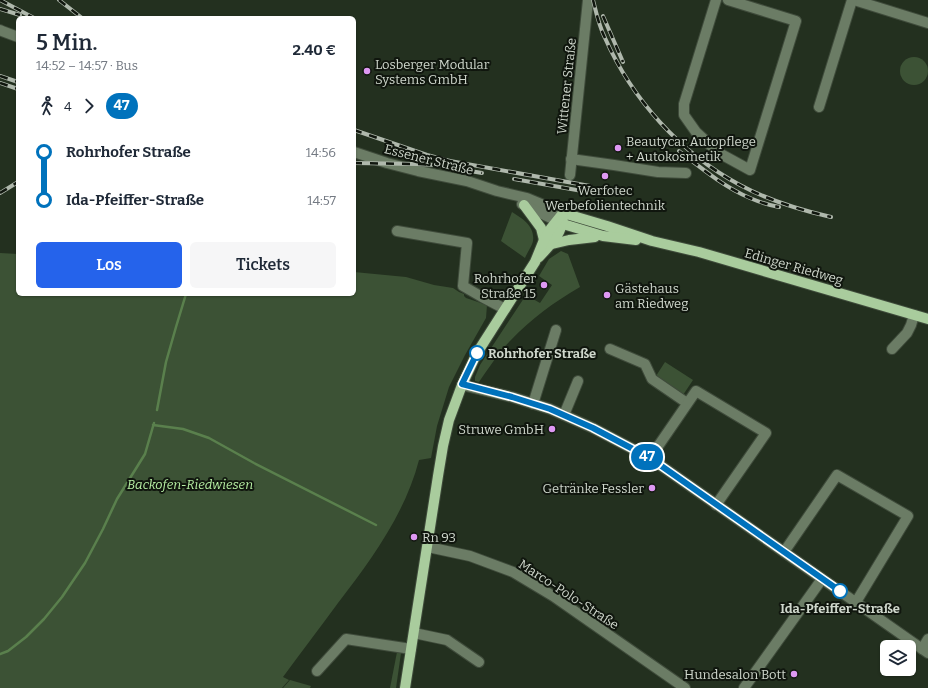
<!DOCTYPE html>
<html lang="de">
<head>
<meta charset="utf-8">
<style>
  body { margin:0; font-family:Bitter,serif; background:#f6f6f7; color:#1f2937; height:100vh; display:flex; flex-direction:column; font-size:15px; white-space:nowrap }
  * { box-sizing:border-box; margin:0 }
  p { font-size:13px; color:#747a83 }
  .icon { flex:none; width:22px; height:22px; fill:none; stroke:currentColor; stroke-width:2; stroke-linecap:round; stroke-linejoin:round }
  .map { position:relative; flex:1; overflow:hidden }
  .sheet { position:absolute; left:16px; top:16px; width:340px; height:280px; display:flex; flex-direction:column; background:#fff; border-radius:6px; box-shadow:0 1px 3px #0004 }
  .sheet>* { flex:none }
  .badge { padding:0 8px; border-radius:13px; font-size:14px; line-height:26px }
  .controls { position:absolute; left:880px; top:640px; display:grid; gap:8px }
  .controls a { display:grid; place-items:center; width:36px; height:36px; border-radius:6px; background:#fff; box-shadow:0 1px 3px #0004; font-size:20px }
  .map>.badge { position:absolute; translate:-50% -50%; box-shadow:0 0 0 2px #fff }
  .legs { display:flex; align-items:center; gap:6px; height:44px; padding:0 20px; font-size:13px }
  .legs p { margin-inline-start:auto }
  .summary { display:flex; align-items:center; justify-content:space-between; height:68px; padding:0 20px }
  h1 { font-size:22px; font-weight:600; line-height:30px }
  .primary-button { display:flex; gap:8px; margin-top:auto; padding:8px 20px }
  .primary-button a { flex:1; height:46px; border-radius:6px; background:#2563eb; color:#fff; font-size:16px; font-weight:600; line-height:46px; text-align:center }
  .primary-button a+a { background:#f6f6f7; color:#1f2937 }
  ul { padding:0 20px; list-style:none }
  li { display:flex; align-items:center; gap:14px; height:48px; font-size:15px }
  li i { display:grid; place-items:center; width:6px; height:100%; margin:0 5px; background:currentColor }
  li i::after { content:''; width:10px; height:10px; margin:-5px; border:3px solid; border-radius:50%; background:#fff }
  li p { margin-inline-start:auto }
  li:first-child i { background:linear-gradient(#0000 50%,currentColor 0) }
  li:last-child i { background:linear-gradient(currentColor 50%,#0000 0) }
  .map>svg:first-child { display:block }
</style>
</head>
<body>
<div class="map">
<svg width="928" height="688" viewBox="0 0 928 688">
  <rect width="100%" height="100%" fill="#23301f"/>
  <g fill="#3c5235">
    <circle cx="914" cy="71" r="14"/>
    <path d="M512,212C523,219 535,226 533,241C532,246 527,253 525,258L501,241Z"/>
    <path d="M561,251L568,254L580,287C554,302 531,319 511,340C498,353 489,368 479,382L475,381V377L480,365L497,339L526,295L540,303L552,285L539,276L549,259Z"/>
    <path d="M0,253L18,254V294H354V272L406,277L434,285L453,288L459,292L464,294V296L466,298L487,305L486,318L465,355L449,387L437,426L431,458L419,460C405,514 371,560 338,603C320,628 301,652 283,677L289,680L282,688H0Z"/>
    <path d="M665,362L693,380L683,395L656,376Z"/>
    <path d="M397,652L401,653L396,688H390Z"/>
    <path d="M290,680L311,686L310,688H283Z"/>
  </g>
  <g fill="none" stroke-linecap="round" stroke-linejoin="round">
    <g stroke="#5a804d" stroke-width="2.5">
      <path d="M157,410L166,362L176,327L186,294"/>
      <path d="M153,425L183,429L209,438L254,463L376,525"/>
      <path d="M0,654L8,651L26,637L44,619L62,597L85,563L103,529L117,499L145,454L154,423"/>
    </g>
    <defs>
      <g id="minor">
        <path d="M716,0L684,104V115L696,132L719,153L750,170L796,21L728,0"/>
        <path d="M854,0L928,23"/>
        <path d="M0,30L2,31L18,37"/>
        <path d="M819,107L852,0"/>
        <path d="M354,152L387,163L418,171L467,181L497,191L527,198L563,213"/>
        <path d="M571,159L614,165L658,172L686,173"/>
        <path d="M570,175L588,0"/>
        <path d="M522,204L563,224"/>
        <path d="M397,231L467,243L463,286L482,297L505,309"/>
        <path d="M610,349L645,364L652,379L687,403"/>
        <path d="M892,349L907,333L911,325L914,315"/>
        <path d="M462,385L512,397L550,409L593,428L650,458L928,653"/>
        <path d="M533,404L556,330"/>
        <path d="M564,415L578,381"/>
        <path d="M650,458L696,391L766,433L716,505"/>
        <path d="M428,547L470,556L513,572L553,596L685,688"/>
        <path d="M784,552L837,475L908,516L856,602"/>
        <path d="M414,633L447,640L479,662"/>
        <path d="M922,649L928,639"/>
        <path d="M317,671L346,639L411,649"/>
        <path d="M744,688L822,579"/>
      </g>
      <g id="major">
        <path d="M524,205L541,228L544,240"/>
        <path d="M563,213L607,226L652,241L699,252L928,319"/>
        <path d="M563,224L603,236L636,240"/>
        <path d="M552,244L569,240L595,237"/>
        <path d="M539,257C550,245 562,235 563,217"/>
        <path d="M405,688L438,476L443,446L449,420L462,385L477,353L535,262L544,240L551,228L563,213"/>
      </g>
    </defs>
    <use href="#minor" stroke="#3f4b3b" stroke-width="12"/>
    <use href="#major" stroke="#3f4b3b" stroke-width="12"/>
    <use href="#minor" stroke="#6b7c65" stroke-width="10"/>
    <use href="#major" stroke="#a9cc9d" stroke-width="10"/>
    <defs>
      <g id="rail">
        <path d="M0,0L34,18"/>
        <path d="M59,0L82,18"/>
        <path d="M593,0C596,12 599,26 605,38C632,99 680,153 740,185C768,200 800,210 831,217"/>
        <path d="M0,9L20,15"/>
        <path d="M603,16L623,62"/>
        <path d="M0,76L18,82"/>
        <path d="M0,83L18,89"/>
        <path d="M354,130L427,155L450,161L590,186"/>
        <path d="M679,151C701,168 724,187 750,198C759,202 769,205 779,207"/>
        <path d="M354,163L417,164L435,165L482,173"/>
        <path d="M514,179L588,192"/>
        <path d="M0,193L18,182"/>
      </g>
    </defs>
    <use href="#rail" stroke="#afb8ac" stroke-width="4"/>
    <use href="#rail" stroke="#10160e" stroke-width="2.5" stroke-dasharray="8" stroke-linecap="butt"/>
  </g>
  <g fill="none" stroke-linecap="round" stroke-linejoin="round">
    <defs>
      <path id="line-1" d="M477,353L462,384L512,397L550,409L593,428L650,458L840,591"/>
    </defs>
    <use href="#line-1" stroke="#fff" stroke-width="9"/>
    <use href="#line-1" stroke="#0072bc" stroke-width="6"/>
  </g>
  <g fill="#de98f3" stroke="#10160e" stroke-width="1.5">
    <circle cx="367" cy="71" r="4"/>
    <circle cx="618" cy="148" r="4"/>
    <circle cx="605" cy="176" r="4"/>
    <circle cx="544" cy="285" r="4"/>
    <circle cx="607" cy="295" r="4"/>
    <circle cx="552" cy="429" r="4"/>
    <circle cx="652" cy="488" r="4"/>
    <circle cx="414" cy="537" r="4"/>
    <circle cx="794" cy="674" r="4"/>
  </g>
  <g fill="#fff" stroke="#0072bc" stroke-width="2">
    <circle cx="477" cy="353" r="7"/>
    <circle cx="840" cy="591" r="7"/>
  </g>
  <g text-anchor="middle" stroke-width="4" stroke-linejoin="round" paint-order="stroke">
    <g font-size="13" fill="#cfd7cc" stroke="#10160e" text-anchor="start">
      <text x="375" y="69">Losberger Modular<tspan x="375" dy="15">Systems GmbH</tspan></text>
      <text x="626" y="146">Beautycar Autopflege<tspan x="626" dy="15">+ Autokosmetik</tspan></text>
      <text x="605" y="195" text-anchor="middle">Werfotec<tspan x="605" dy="15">Werbefolientechnik</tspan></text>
      <text x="536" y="283" text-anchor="end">Rohrhofer<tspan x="536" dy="15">Straße 15</tspan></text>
      <text x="615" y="293">Gästehaus<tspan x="615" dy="15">am Riedweg</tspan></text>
      <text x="544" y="434" text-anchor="end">Struwe GmbH</text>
      <text x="644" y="493" text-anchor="end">Getränke Fessler</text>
      <text x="422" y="542">Rn 93</text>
      <text x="786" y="679" text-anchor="end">Hundesalon Bott</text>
    </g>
    <g font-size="13" fill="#cfd7cc" stroke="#10160e">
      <text transform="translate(566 86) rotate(-84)" y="5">Wittener Straße</text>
      <text transform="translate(429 159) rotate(14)" y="5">Essener Straße</text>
      <text transform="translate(794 266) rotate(16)" y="5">Edinger Riedweg</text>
      <text transform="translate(569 594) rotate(33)" y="5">Marco-Polo-Straße</text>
    </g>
    <g font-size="13" font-weight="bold" fill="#cfd7cc" stroke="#10160e" text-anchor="start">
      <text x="488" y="358">Rohrhofer Straße</text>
      <text x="840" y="613" text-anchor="middle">Ida-Pfeiffer-Straße</text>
    </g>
    <g font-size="13" font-style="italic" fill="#b7f0a4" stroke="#10160e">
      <text x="190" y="489">Backofen-Riedwiesen</text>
    </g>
  </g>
</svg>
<div class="controls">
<a><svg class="icon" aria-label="layers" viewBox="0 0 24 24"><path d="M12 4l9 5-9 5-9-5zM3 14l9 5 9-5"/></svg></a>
</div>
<b class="badge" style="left:647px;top:457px;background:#0072bc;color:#fff">47</b>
<section class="sheet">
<div class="summary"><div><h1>5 Min.</h1><p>14:52 – 14:57 · Bus</p></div><b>2.40 €</b></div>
<div class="legs"><svg class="icon" aria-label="walk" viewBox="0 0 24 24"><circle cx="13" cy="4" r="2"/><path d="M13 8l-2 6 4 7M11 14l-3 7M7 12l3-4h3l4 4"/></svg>4<svg class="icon" aria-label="forward" viewBox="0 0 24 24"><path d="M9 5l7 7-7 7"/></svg><b class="badge" style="background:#0072bc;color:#fff">47</b></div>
<ul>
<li><i style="color:#0072bc"></i><b>Rohrhofer Straße</b><p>14:56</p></li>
<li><i style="color:#0072bc"></i><b>Ida-Pfeiffer-Straße</b><p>14:57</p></li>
</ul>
<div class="primary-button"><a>Los</a><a>Tickets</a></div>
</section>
</div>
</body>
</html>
